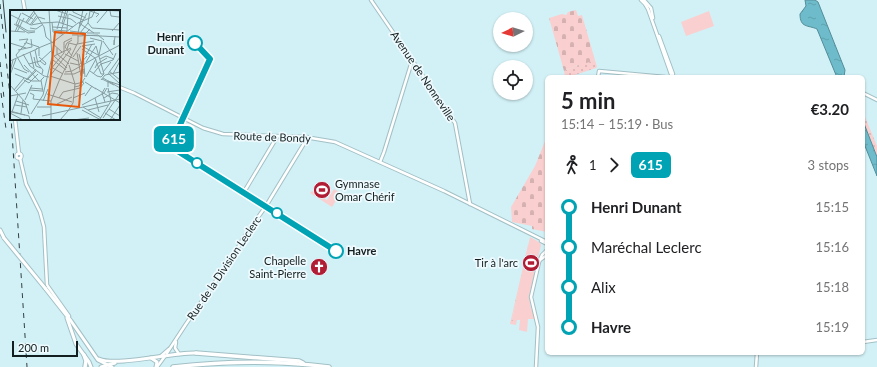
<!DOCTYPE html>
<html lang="en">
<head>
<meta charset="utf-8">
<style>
  body { margin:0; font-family:Lato,sans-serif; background:#f6f6f6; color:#202124; height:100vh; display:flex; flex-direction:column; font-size:15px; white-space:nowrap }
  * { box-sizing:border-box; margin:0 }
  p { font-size:13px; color:#757577 }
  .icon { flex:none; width:22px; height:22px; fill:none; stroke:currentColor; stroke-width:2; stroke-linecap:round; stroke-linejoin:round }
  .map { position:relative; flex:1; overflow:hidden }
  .panel { position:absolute; left:545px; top:75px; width:320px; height:280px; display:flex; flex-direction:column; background:#fff; border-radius:6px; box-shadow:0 1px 3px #0004 }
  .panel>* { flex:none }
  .badge { padding:0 8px; border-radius:6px; font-size:14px; line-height:26px }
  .needle { width:26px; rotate:265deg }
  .tools { position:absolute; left:493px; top:12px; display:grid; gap:8px }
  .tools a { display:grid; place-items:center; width:40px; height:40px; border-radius:50%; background:#fff; box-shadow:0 1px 3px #0004; font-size:20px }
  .scale { position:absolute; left:12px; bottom:10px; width:66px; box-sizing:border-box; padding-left:4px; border:2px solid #131e20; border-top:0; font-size:11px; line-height:14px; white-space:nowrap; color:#131e20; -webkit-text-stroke:3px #eefafd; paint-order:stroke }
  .map>.badge { position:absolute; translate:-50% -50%; box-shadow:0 0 0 2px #fff }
  .legs { display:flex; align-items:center; gap:6px; height:44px; padding:0 16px; font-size:13px }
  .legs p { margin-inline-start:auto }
  .head { display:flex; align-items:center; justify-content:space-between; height:68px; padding:0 16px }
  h1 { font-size:22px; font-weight:700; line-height:30px }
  ul { padding:0 16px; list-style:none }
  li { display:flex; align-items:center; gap:14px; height:40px; font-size:15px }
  li i { display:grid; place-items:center; width:6px; height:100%; margin:0 5px; background:currentColor }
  li i::after { content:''; width:10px; height:10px; margin:-5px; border:3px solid; border-radius:50%; background:#fff }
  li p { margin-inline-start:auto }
  li:first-child i { background:linear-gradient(#0000 50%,currentColor 0) }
  li:last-child i { background:linear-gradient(currentColor 50%,#0000 0) }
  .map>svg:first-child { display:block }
</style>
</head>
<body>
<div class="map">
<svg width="877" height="367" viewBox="0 0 877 367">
  <defs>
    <pattern id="green-dots" width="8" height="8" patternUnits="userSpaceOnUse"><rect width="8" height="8" fill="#f9d0cf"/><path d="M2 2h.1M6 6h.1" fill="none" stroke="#d5b2b1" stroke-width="1.8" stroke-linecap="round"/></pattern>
    <pattern id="forest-crowns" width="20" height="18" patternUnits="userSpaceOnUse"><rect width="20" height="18" fill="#f9d0cf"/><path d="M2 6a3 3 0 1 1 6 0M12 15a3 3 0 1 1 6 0" fill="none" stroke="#d5b2b1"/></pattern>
    <pattern id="cemetery-stones" width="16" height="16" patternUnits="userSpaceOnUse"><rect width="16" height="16" fill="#f9d0cf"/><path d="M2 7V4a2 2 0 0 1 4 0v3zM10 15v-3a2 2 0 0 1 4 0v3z" fill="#d5b2b1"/></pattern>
    <pattern id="water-ripples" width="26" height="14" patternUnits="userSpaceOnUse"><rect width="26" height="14" fill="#6ebccb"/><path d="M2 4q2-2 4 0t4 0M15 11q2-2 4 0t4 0" fill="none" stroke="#5ea1ae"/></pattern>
  </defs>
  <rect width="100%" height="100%" fill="#d2f1f7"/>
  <g fill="url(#green-dots)">
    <path d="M595,60L597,67L596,68L569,77H565L564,71L578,65Z"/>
    <path d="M863,112L877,146V157L863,121Z"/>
  </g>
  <path fill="url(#forest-crowns)" d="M528,245H529L512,320H517L516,325L510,324Z"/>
  <g fill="url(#cemetery-stones)">
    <path d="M576,10L578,16L582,15L595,60L581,65H578L564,71L549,18L562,14L566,15L568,12Z"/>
    <path d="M547,136V232L532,229V226L512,222L511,207L535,166Z"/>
  </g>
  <g fill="#f9d0cf">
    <path d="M709,11L714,26L686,36L681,22Z"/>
    <path d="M334,189L341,193L332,207L310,193L312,191L327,200Z"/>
    <path d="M530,237L539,242L541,245L529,297L531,308L535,319H528L527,332L519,330L520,320H512Z"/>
  </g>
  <g fill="url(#water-ripples)" stroke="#538d98">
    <path d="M805,0H815L818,2L845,70L844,77H837L836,75L817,29C808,25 800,28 800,14L806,6Z"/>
    <path d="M863,121L877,157V176L863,141Z"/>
  </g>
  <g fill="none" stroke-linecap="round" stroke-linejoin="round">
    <defs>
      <g id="secondary">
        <path d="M23,0L25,11"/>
        <path d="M371,0L455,123L470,204"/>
        <path d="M641,0L645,4L648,9L672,77"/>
        <path d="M644,0L651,8L653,18"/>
        <path d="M659,36L673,74L672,77"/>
        <path d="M598,77L599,71L665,77"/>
        <path d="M119,87L134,93L203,128L223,134L305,137L335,142L444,191L547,242"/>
        <path d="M863,93L877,100"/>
        <path d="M15,119L19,154"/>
        <circle cx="19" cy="156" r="2.5"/>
        <path d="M20,158L26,184L40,212L44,227L47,285L69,316"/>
        <path d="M380,162L384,152L412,61"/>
        <path d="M266,206L244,192L277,137"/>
        <path d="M541,241L547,244"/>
        <path d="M540,260L547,255"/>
        <path d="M176,342L175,348L179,354"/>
        <path d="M863,342L877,340"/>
        <path d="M167,353L186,324L233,256L244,237L266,206L308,137"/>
        <path d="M161,356L169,349"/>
        <path d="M157,367L165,356"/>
        <path d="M536,367L538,327L531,297L539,262L542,255L547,250"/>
        <path d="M756,367L757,353"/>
      </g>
      <g id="primary">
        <path d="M0,230L4,238"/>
        <path d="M45,288L71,321L98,360L112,367"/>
        <path d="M67,318L76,344L89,362L91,367"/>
        <path d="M151,358L157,362L156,367"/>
        <path d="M99,359C117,367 172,352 196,353"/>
        <path d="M101,367L115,363"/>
      </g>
      <g id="highway">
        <path d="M196,353L299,361L303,363"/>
        <path d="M84,355L86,361L85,367"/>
        <path d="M173,367C225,361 276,360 329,367"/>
      </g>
    </defs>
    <use href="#secondary" stroke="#a2c0c5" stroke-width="4.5"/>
    <use href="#primary" stroke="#a2c0c5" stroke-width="5"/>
    <use href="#highway" stroke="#a2c0c5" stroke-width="5.5"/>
    <use href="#secondary" stroke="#fff" stroke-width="2.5"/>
    <use href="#primary" stroke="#fff" stroke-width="3"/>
    <use href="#highway" stroke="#fff" stroke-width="3.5"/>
    <path stroke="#324043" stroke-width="1" d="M3,0L6,32"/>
    <g stroke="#324043" stroke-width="1" stroke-dasharray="5 5" stroke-linecap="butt">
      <path d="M0,4L9,86L27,367"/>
      <path d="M0,62L4,98"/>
      <path d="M1,93L6,129"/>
    </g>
    <defs>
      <path id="primary-bridge" d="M4,238L45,288"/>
    </defs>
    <use href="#primary-bridge" stroke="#a2c0c5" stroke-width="5" stroke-linecap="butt"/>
    <use href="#primary-bridge" stroke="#fff" stroke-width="3"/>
  </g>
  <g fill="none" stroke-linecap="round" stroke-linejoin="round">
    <defs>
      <path id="line-1" d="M195,43L210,59L173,140L177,144L176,150L336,251"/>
    </defs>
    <use href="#line-1" stroke="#fff" stroke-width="9"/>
    <use href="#line-1" stroke="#00a3b4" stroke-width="6"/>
  </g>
  <defs>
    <symbol id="stadium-disc" viewBox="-11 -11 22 22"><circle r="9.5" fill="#b01d35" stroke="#eefafd"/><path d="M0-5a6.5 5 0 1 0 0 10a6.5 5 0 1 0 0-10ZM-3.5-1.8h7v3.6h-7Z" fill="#fff"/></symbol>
    <symbol id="church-disc" viewBox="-11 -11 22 22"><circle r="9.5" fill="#b01d35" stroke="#eefafd"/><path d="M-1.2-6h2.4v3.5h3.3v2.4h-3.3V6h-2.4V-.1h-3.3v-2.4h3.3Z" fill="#fff"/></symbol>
  </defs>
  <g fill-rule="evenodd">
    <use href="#stadium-disc" x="312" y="180" width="20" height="20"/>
    <use href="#stadium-disc" x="521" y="253" width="20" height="20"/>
    <use href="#church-disc" x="309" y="257" width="20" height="20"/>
  </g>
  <g fill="#fff" stroke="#00a3b4" stroke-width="2">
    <circle cx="195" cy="43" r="7"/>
    <circle cx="197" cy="163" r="5"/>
    <circle cx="277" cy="213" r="5"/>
    <circle cx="336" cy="251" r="7"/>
  </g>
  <g text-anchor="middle" stroke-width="3.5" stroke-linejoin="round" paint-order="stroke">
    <g font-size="11" font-weight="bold" fill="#131e20" stroke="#eefafd" text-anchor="end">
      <text x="184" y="41">Henri<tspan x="184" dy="13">Dunant</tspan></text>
      <text x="347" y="255" text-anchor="start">Havre</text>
    </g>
    <g font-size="11" fill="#131e20" stroke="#eefafd">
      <text transform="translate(423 76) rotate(56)" y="4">Avenue de Nonneville</text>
      <text transform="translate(272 137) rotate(2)" y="4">Route de Bondy</text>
      <text transform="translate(224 268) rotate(-56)" y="4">Rue de la Division Leclerc</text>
    </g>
    <g font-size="11" fill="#131e20" stroke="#eefafd" text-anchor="end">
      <text x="335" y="188" text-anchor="start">Gymnase<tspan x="335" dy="13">Omar Chérif</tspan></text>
      <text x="306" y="265">Chapelle<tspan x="306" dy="13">Saint-Pierre</tspan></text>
      <text x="518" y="267">Tir à l'arc</text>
    </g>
  </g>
  <g transform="translate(10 10)">
    <rect width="110" height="110" fill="#d2f1f7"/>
    <path fill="none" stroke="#869da1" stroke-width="1" d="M23,0L34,17L36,27L44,34M45,0L57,4M63,0V2L76,8M90,0L110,1M80,1L78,13L82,18L110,20M80,1L89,4L86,7M100,1L101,6L109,7M12,3L23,9M59,4L73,10M1,5L21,15L32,13M48,6L61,9L66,13M16,12L24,1M42,12L43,22L53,24M17,13L25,3M32,13L48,12L63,17M52,13L56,0M69,13L84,23M87,13L97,1M4,14L18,23L25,22M6,14L18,21H25M6,14L11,3M22,14L28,7L35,9M20,15L27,5M43,17L57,18M20,18L26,19L32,15M69,18L77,3M47,19L53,0M43,20L57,21M0,21L15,22M57,21L58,4M60,21L76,23L80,19M102,21L110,12M5,22L10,10M7,22L14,8M68,23L73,0M70,23L78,13M77,23H90M52,24L51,21L58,0M72,25L110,27M68,26L88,25L94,30M80,28L92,31L89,45M9,30L18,29L16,32M104,30V35L105,26M93,31L103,45M0,33L16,38M17,33L29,37V46M14,34L17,32L6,45L14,59L19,62M43,34L52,42M67,34L84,31M72,36L88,45M72,36L85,34M47,38V44L59,54M26,39L43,32L68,13L82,7L85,0M57,39L59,33L67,35M72,39L85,48L91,64H94M8,40L22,37L21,29M25,40L28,54L33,60L32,64M20,42L24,58M67,43L71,66M13,44L20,56L34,66L39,67M55,44L68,51M69,44L74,64M73,44L75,67M76,45L82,34M62,46L55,37L57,33L62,30M24,47L26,56L31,58M29,47L36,53L35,55L30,51M63,47L71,36M85,48L110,35M90,49L96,46L104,49M43,50L56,60M0,51L27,39M76,52L86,36M60,53L69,55L77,46M19,54L30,51L41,41M14,55L29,71M41,57L53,64M4,58L17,63M57,58L44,46L61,38M85,58L87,54L97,48M40,60L54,43V32L62,28M80,61L87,66L91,67L94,64L86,36M99,61L110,70M0,62L3,50M55,62L62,61L85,48M93,62L101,52M5,64L22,71H31M54,64H64L75,59M83,64L91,54L103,50L106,43M98,64L110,47M99,64L109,73M103,64L110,51M0,65L6,49M40,66L65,74L74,72M40,66L61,39M76,67L86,49M93,68L110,78M92,69L104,75M14,70L19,73L28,64M17,70L26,61M91,70L95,65L110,62M49,71L68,32V25H62M75,72L86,79M0,75L15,92L19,104M64,77L69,76L75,68M98,77V71L110,75M20,78L32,79M85,78L110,93M95,78L92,83L95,92M4,80L14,68M19,80L32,81M6,81L26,59M33,82L31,70L34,67M97,82L110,80M20,83L24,85L23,89L41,91M37,84L62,92M0,86L16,83M75,86L82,76M49,88L53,82L70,78L74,73M63,88L75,83M85,88L89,102M94,88L102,83L108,84M15,90L22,75M6,91L19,95M33,91L38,79M47,94L62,87M5,95L17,97M72,95L94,83L97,78M27,97H41M73,97L91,108M99,99L110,106M72,100L91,110M78,100L98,95M0,101L19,106L20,110M58,101L63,93L65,74L59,55M1,102L15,105M2,102L8,85M0,103L13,110M11,103L13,90M95,103L106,110M21,104L33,85L42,47L39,0M32,106L110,89M93,108L110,83M90,109L101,91L98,78M41,110V91L49,71M50,110L58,101M63,110L79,108M100,110L110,95"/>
    <path fill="#e8590c" fill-opacity="0.15" stroke="#e8590c" stroke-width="2" d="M45,22L75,24L69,97L38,94Z"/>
    <rect width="110" height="110" fill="none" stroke="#131e20" stroke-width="2"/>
  </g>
</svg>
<div class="tools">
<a><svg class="needle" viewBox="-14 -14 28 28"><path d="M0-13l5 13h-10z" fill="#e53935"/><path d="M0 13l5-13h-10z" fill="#757577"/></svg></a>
<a><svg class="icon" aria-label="locate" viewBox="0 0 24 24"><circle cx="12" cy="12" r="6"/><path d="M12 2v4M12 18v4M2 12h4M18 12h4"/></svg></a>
</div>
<div class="scale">200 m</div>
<b class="badge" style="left:174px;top:139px;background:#00a3b4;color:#fff">615</b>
<section class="panel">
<div class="head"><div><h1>5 min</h1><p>15:14 – 15:19 · Bus</p></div><b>€3.20</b></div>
<div class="legs"><svg class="icon" aria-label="walk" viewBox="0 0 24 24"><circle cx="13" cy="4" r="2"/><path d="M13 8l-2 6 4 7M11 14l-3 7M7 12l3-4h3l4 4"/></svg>1<svg class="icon" aria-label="forward" viewBox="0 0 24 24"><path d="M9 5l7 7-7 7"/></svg><b class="badge" style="background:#00a3b4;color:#fff">615</b><p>3 stops</p></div>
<ul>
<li><i style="color:#00a3b4"></i><b>Henri Dunant</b><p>15:15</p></li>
<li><i style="color:#00a3b4"></i><span>Maréchal Leclerc</span><p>15:16</p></li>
<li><i style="color:#00a3b4"></i><span>Alix</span><p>15:18</p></li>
<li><i style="color:#00a3b4"></i><b>Havre</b><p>15:19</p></li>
</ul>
</section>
</div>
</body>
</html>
